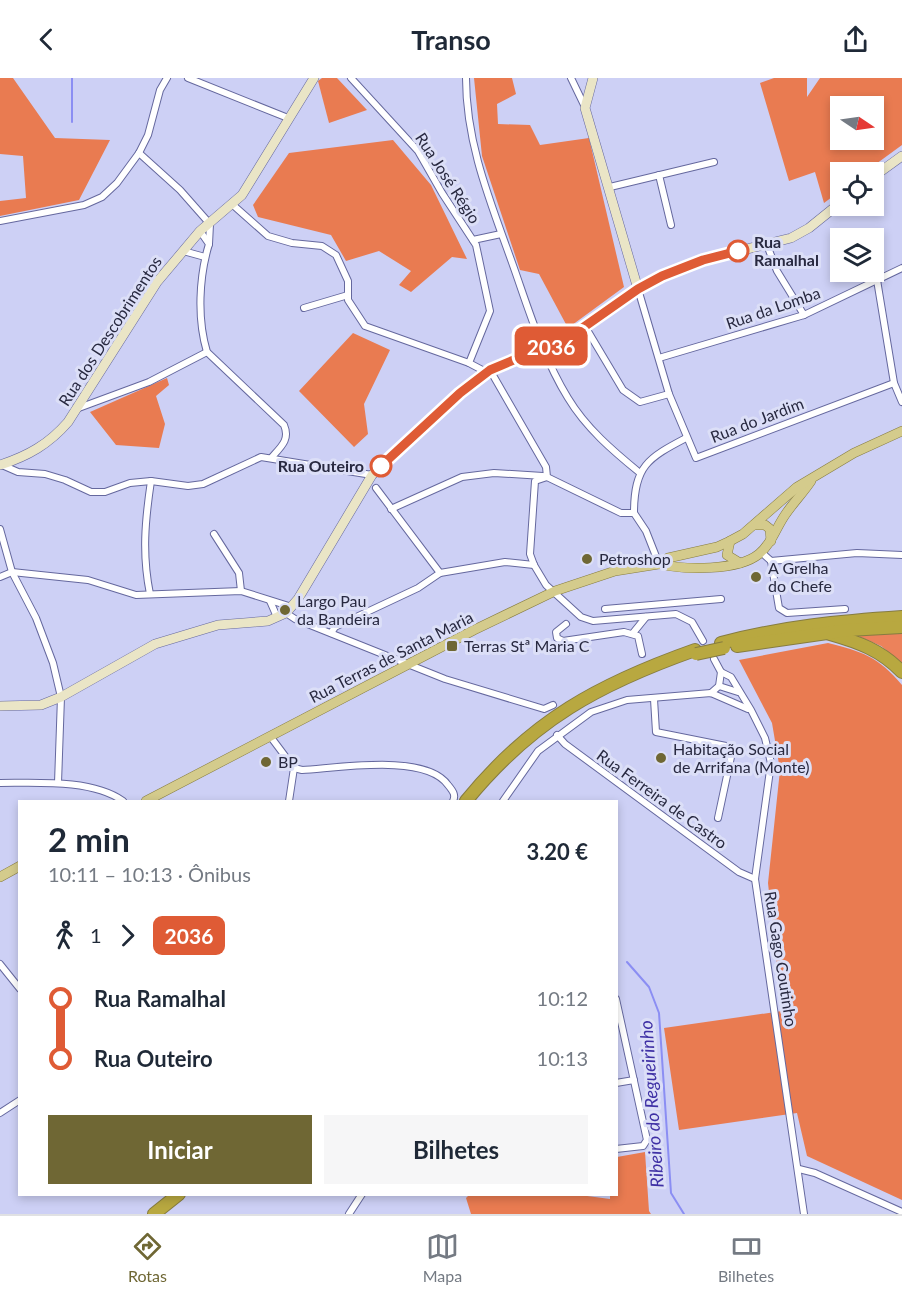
<!DOCTYPE html>
<html lang="pt">
<head>
<meta charset="utf-8">
<style>
  body { margin:0; font-family:Lato,sans-serif; background:#f6f6f7; color:#1f2937; height:100vh; display:flex; flex-direction:column; font-size:22px; white-space:nowrap }
  * { box-sizing:border-box; margin:0 }
  p { font-size:20px; color:#747a83 }
  .icon { flex:none; width:33px; height:33px; fill:none; stroke:currentColor; stroke-width:2; stroke-linecap:round; stroke-linejoin:round }
  .map { position:relative; flex:1; overflow:hidden }
  .panel { position:absolute; left:18px; top:722px; width:600px; height:396px; display:flex; flex-direction:column; background:#fff; border-radius:0px; box-shadow:0 3px 9px #0003 }
  .panel>* { flex:none }
  .badge { padding:0 12px; border-radius:9px; font-size:21px; line-height:39px }
  .needle { width:39px; rotate:103deg }
  .controls { position:absolute; left:830px; top:18px; display:grid; gap:12px }
  .controls a { display:grid; place-items:center; width:54px; height:54px; border-radius:0px; background:#fff; box-shadow:0 3px 9px #0003; font-size:30px }
  .map>.badge { position:absolute; translate:-50% -50%; box-shadow:0 0 0 3px #fff }
  .legs { display:flex; align-items:center; gap:9px; height:66px; padding:0 30px; font-size:20px }
  .legs p { margin-inline-start:auto }
  .headline { display:flex; align-items:center; justify-content:space-between; height:102px; padding:0 30px }
  h1 { font-size:33px; font-weight:700; line-height:45px }
  .cta { display:flex; gap:12px; margin-top:auto; padding:12px 30px }
  .cta a { flex:1; height:69px; border-radius:0px; background:#6f6734; color:#fff; font-size:24px; font-weight:700; line-height:69px; text-align:center }
  .cta a+a { background:#f6f6f7; color:#1f2937 }
  ul { padding:0 30px; list-style:none }
  li { display:flex; align-items:center; gap:21px; height:60px; font-size:22px }
  li i { display:grid; place-items:center; width:9px; height:100%; margin:0 8px; background:currentColor }
  li i::after { content:''; width:15px; height:15px; margin:-8px; border:4px solid; border-radius:50%; background:#fff }
  li p { margin-inline-start:auto }
  li:first-child i { background:linear-gradient(#0000 50%,currentColor 0) }
  li:last-child i { background:linear-gradient(currentColor 50%,#0000 0) }
  header { display:flex; justify-content:space-between; align-items:center; height:78px; padding:0 30px; background:#fff; font-size:27px; font-weight:700 }
  .dock { display:flex; justify-content:space-around; align-items:center; height:84px; border-top:2px solid #e0e1e3; background:#fff; font-size:16px; color:#747a83 }
  .dock a { display:grid; justify-items:center; gap:3px }
  .dock .active { color:#6f6734 }
  .map>svg:first-child { display:block }
</style>
</head>
<body>
<header><svg class="icon" aria-label="back" viewBox="0 0 24 24"><path d="M15 5l-7 7 7 7"/></svg>Transo<svg class="icon" aria-label="share" viewBox="0 0 24 24"><path d="M12 15V3M7 8l5-5 5 5M5 13v7h14v-7"/></svg></header>
<div class="map">
<svg width="902" height="1136" viewBox="0 0 902 1136">
  <rect width="100%" height="100%" fill="#cdd0f5"/>
  <path fill="#ec825b" d="M902,553V585L881,568L856,557Z"/>
  <g fill="#e97b51" fill-rule="evenodd">
    <path d="M0,0H13L55,60L110,62L79,122L0,138V123L26,120L23,78L0,76Z"/>
    <path d="M322,0H337L367,32L329,45L318,3Z"/>
    <path d="M474,0H512L516,16L497,26L498,46L530,47L540,67L589,60L624,209L568,250L539,196L520,192L482,78Z"/>
    <path d="M774,0H807V19L820,0H902V67L865,94H840V113L824,125L815,94L789,103L760,5ZM840,28H873V62H840Z"/>
    <path d="M393,62L431,107L467,181L452,179L411,214L399,207L411,193L379,173L346,183L331,157L258,139L253,127L289,75Z"/>
    <path d="M353,255L390,272L364,326L368,356L354,369L299,313Z"/>
    <path d="M167,300L169,307L156,318L165,346L159,370L116,367L90,334Z"/>
    <path d="M828,565C861,573 879,579 902,607V1122L807,1078L797,1035L679,1052L664,950L782,933L768,805L780,692L772,645L739,582Z"/>
    <path d="M645,1074L649,1133L651,1136H471L466,1120L470,1116H572L610,1121V1116H616L617,1079Z"/>
  </g>
  <g fill="none" stroke-linecap="round" stroke-linejoin="round">
    <g stroke="#8b8ef3" stroke-width="2">
      <path d="M72,0V44"/>
      <path d="M627,884L649,909L659,935L671,1115L684,1136"/>
    </g>
    <defs>
      <g id="street">
        <path d="M188,0L288,40"/>
        <path d="M351,0L418,73L442,115L476,167L490,233L469,285"/>
        <path d="M466,0C466,69 493,130 515,193C530,236 544,281 568,320C586,350 613,373 640,395"/>
        <path d="M571,0L585,29"/>
        <path d="M139,75L180,112L210,146L209,166"/>
        <path d="M659,97L671,147"/>
        <path d="M610,109L714,84"/>
        <path d="M233,127L268,158L292,165L322,168L336,177L348,203V222L365,248L469,285L486,294"/>
        <path d="M0,143L84,127L102,119L117,105L139,75L148,57L160,12L167,0"/>
        <path d="M200,153L209,166C199,199 197,241 207,274L284,347C290,361 282,368 272,379"/>
        <path d="M473,162L501,156"/>
        <path d="M767,167L777,193L804,237"/>
        <path d="M183,173L205,179"/>
        <path d="M877,202L894,305L902,324"/>
        <path d="M638,211L669,316L696,380L894,305"/>
        <path d="M304,230L348,217"/>
        <path d="M586,250L623,312L640,324L669,316"/>
        <path d="M659,280L804,237L902,190"/>
        <path d="M490,292L546,389L547,399L621,435H634L646,453L659,486"/>
        <path d="M76,331L149,304L207,274"/>
        <path d="M2,387L18,394L45,396L65,402L91,414H105L130,405L151,403L188,408L203,406L261,379L372,397"/>
        <path d="M547,399L535,403L530,476L534,487L546,507L581,539L593,543L676,536L692,544L703,563"/>
        <path d="M376,410L440,495"/>
        <path d="M391,431L462,399L494,395L543,398"/>
        <path d="M634,435C634,388 648,380 686,360"/>
        <path d="M0,451L12,494L36,540L53,585L61,619L58,705"/>
        <path d="M214,456L239,495L241,513"/>
        <path d="M761,474L771,483L857,475L902,477"/>
        <path d="M771,483L779,530L787,535L845,531"/>
        <path d="M12,494L88,502L136,517L241,513L292,529"/>
        <path d="M0,499L12,494"/>
        <path d="M150,516C142,477 145,443 151,403"/>
        <path d="M270,523L277,539"/>
        <path d="M605,531L721,521"/>
        <path d="M286,535L295,541L445,601L544,631L553,627"/>
        <path d="M566,546L556,554L557,560L563,563L624,554L638,558L642,576"/>
        <path d="M331,555L335,549L418,510L440,495L505,484L534,487"/>
        <path d="M633,555L646,539"/>
        <path d="M714,581L721,594L731,599L751,632L765,660L771,685L755,801L804,1136"/>
        <path d="M719,608L738,614"/>
        <path d="M711,615L719,608L721,594"/>
        <path d="M654,621L656,654L726,668L731,679L718,740"/>
        <path d="M557,657L565,666L739,794L755,801"/>
        <path d="M270,658L294,690L302,692C338,690 426,675 448,707C453,713 456,717 453,723"/>
        <path d="M0,705C36,705 92,701 123,723"/>
        <path d="M289,723L294,690"/>
        <path d="M503,723L538,673L591,634L627,622L711,615L748,631"/>
        <path d="M0,886L20,911"/>
        <path d="M616,921L647,1062L643,1068L616,1071"/>
        <path d="M616,1005L634,1002"/>
        <path d="M0,1035L20,1022"/>
        <path d="M799,1091L815,1095L902,1134"/>
        <path d="M349,1136L362,1116"/>
      </g>
      <g id="secondary">
        <path d="M593,0L585,30L638,211"/>
        <path d="M873,99L902,78"/>
        <path d="M0,387C28,378 49,366 68,344L157,204L200,153L242,117L314,0"/>
        <path d="M0,628L41,627L61,619L155,566L218,547L268,543L286,535L298,521L372,397L476,302L508,283L543,271L580,254L647,205L703,182L791,160L809,150L840,125"/>
      </g>
      <g id="primary">
        <path d="M754,447H765L770,451L771,463"/>
        <path d="M730,463L727,477L740,485"/>
        <path d="M659,486C685,492 738,493 759,476C772,465 776,450 785,437C793,425 803,415 811,403"/>
        <path d="M146,723L474,552L555,513L615,493L659,486L668,480L717,469L730,463L743,456L797,409L854,375L902,353"/>
        <path d="M0,799L20,788"/>
      </g>
      <g id="highway">
        <path d="M830,556C858,564 881,572 902,594"/>
        <path d="M721,565C781,549 841,543 902,539"/>
        <path d="M737,568L848,552L902,549"/>
        <path d="M466,723C532,642 599,606 695,572"/>
        <path d="M154,1136L179,1116"/>
      </g>
    </defs>
    <use href="#street" stroke="#65689e" stroke-width="8"/>
    <use href="#secondary" stroke="#65689e" stroke-width="10"/>
    <use href="#primary" stroke="#867c40" stroke-width="10"/>
    <use href="#highway" stroke="#867c40" stroke-width="14"/>
    <use href="#street" stroke="#fff" stroke-width="6"/>
    <use href="#secondary" stroke="#eae5c6" stroke-width="9"/>
    <use href="#primary" stroke="#d4cb8c" stroke-width="9"/>
    <use href="#highway" stroke="#b8a840" stroke-width="12"/>
    <defs>
      <path id="highway-bridge" d="M696,576L724,570"/>
    </defs>
    <use href="#highway-bridge" stroke="#867c40" stroke-width="14" stroke-linecap="butt"/>
    <use href="#highway-bridge" stroke="#b8a840" stroke-width="12"/>
  </g>
  <g fill="none" stroke-linecap="round" stroke-linejoin="round">
    <defs>
      <path id="line-1" d="M381,388L460,315L490,292L571,258L638,211L662,198L703,182L738,173"/>
    </defs>
    <use href="#line-1" stroke="#fff" stroke-width="14"/>
    <use href="#line-1" stroke="#df5b35" stroke-width="9"/>
  </g>
  <g fill="#fff" stroke="#df5b35" stroke-width="3">
    <circle cx="738" cy="173" r="10"/>
    <circle cx="381" cy="388" r="10"/>
  </g>
  <g fill="#6f6734" stroke="#dcdff7" stroke-width="2">
    <circle cx="587" cy="481" r="6"/>
    <circle cx="756" cy="499" r="6"/>
    <circle cx="285" cy="532" r="6"/>
    <rect x="446" y="562" width="12" height="12" rx="3"/>
    <circle cx="661" cy="680" r="6"/>
    <circle cx="266" cy="684" r="6"/>
  </g>
  <g text-anchor="middle" stroke-width="6" stroke-linejoin="round" paint-order="stroke">
    <g font-size="16" fill="#282940" stroke="#dcdff7">
      <text transform="translate(448 100) rotate(57)" y="6">Rua José Régio</text>
      <text transform="translate(773 230) rotate(-19)" y="6">Rua da Lomba</text>
      <text transform="translate(110 253) rotate(-57)" y="6">Rua dos Descobrimentos</text>
      <text transform="translate(757 342) rotate(-21)" y="6">Rua do Jardim</text>
      <text transform="translate(391 579) rotate(-27)" y="6">Rua Terras de Santa Maria</text>
      <text transform="translate(662 721) rotate(36)" y="6">Rua Ferreira de Castro</text>
      <text transform="translate(781 881) rotate(81)" y="6">Rua Gago Coutinho</text>
    </g>
    <g font-size="16" font-weight="bold" fill="#282940" stroke="#dcdff7" text-anchor="start">
      <text x="754" y="170">Rua<tspan x="754" dy="18">Ramalhal</tspan></text>
      <text x="364" y="394" text-anchor="end">Rua Outeiro</text>
    </g>
    <g font-size="16" fill="#282940" stroke="#dcdff7" text-anchor="start">
      <text x="599" y="487">Petroshop</text>
      <text x="768" y="496">A Grelha<tspan x="768" dy="18">do Chefe</tspan></text>
      <text x="297" y="529">Largo Pau<tspan x="297" dy="18">da Bandeira</tspan></text>
      <text x="464" y="574">Terras Stª Maria C</text>
      <text x="673" y="677">Habitação Social<tspan x="673" dy="18">de Arrifana (Monte)</tspan></text>
      <text x="278" y="690">BP</text>
    </g>
    <g font-size="18" font-style="italic" fill="#3f31a5" stroke="#dcdff7">
      <text transform="translate(652 1026) rotate(-94)" y="6">Ribeiro do Regueirinho</text>
    </g>
  </g>
</svg>
<div class="controls">
<a><svg class="needle" viewBox="-14 -14 28 28"><path d="M0-13l5 13h-10z" fill="#e53935"/><path d="M0 13l5-13h-10z" fill="#747a83"/></svg></a>
<a><svg class="icon" aria-label="locate" viewBox="0 0 24 24"><circle cx="12" cy="12" r="6"/><path d="M12 2v4M12 18v4M2 12h4M18 12h4"/></svg></a>
<a><svg class="icon" aria-label="layers" viewBox="0 0 24 24"><path d="M12 4l9 5-9 5-9-5zM3 14l9 5 9-5"/></svg></a>
</div>
<b class="badge" style="left:551px;top:268px;background:#df5b35;color:#fff">2036</b>
<section class="panel">
<div class="headline"><div><h1>2 min</h1><p>10:11 – 10:13 · Ônibus</p></div><b>3.20 €</b></div>
<div class="legs"><svg class="icon" aria-label="walk" viewBox="0 0 24 24"><circle cx="13" cy="4" r="2"/><path d="M13 8l-2 6 4 7M11 14l-3 7M7 12l3-4h3l4 4"/></svg>1<svg class="icon" aria-label="forward" viewBox="0 0 24 24"><path d="M9 5l7 7-7 7"/></svg><b class="badge" style="background:#df5b35;color:#fff">2036</b></div>
<ul>
<li><i style="color:#df5b35"></i><b>Rua Ramalhal</b><p>10:12</p></li>
<li><i style="color:#df5b35"></i><b>Rua Outeiro</b><p>10:13</p></li>
</ul>
<div class="cta"><a>Iniciar</a><a>Bilhetes</a></div>
</section>
</div>
<nav class="dock">
<a class="active"><svg class="icon" aria-label="directions" viewBox="0 0 24 24"><path d="M12 3l9 9-9 9-9-9zM9 14v-3h6M13 9l2 2-2 2"/></svg>Rotas</a>
<a><svg class="icon" aria-label="map" viewBox="0 0 24 24"><path d="M3 6l6-2 6 2 6-2v14l-6 2-6-2-6 2zM9 4v14M15 6v14"/></svg>Mapa</a>
<a><svg class="icon" aria-label="tickets" viewBox="0 0 24 24"><path d="M3 7h18v10H3zM15 7v10"/></svg>Bilhetes</a>
</nav>
</body>
</html>
